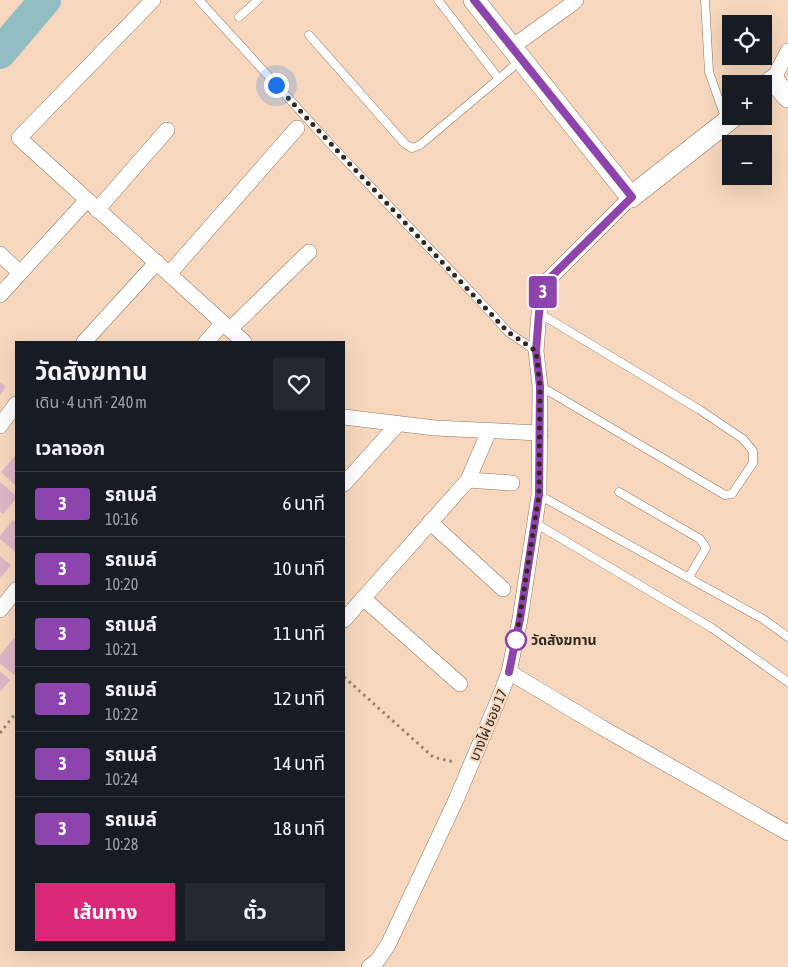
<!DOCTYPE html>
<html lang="th">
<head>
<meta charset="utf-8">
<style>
  body { margin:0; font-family:"Asap Condensed","Noto Sans Thai",sans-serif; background:#242831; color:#f1f3f6; height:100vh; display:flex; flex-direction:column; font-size:19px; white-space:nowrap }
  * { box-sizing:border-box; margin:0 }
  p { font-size:16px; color:#9ea1a6 }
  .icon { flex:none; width:28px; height:28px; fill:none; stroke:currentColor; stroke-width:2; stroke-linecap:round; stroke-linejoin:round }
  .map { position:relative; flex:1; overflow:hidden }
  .sheet { position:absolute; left:15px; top:341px; width:330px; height:610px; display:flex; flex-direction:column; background:#171b24; border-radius:0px; box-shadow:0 5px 20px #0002 }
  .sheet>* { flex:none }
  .badge { padding:0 10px; border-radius:4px; font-size:18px; line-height:32px }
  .fabs { position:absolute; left:722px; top:15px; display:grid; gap:10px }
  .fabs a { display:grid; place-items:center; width:50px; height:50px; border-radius:0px; background:#171b24; box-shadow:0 5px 20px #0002; font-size:25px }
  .you { position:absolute; width:25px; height:25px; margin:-12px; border:4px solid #fff; border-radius:50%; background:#1a73e8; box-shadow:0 0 0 8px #1a73e833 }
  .map>.badge { position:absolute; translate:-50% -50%; box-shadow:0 0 0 2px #fff }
  h2 { padding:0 20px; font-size:19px; line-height:45px }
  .round { display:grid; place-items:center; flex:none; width:52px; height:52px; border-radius:0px; background:#242831 }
  .head { display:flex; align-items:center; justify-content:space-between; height:85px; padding:0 20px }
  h1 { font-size:24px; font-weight:700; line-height:38px }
  .cta { display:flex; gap:10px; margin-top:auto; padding:10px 20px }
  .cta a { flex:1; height:58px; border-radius:0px; background:#db2777; color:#fff; font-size:20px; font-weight:700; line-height:58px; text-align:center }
  .cta a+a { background:#242831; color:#f1f3f6 }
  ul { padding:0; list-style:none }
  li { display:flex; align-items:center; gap:15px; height:65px; padding:0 20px; border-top:1px solid #363941 }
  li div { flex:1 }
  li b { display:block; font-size:19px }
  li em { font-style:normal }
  li .badge { min-width:55px; font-weight:700; text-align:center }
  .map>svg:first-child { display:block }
</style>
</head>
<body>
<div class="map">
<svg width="788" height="967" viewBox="0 0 788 967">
  <rect width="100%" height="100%" fill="#f7d8be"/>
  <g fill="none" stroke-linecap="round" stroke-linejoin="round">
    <path stroke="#92bec3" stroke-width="32" d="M0,53L45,0"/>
  </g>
  <g fill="#deb8c7">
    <path d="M0,382L6,387L0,395Z"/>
    <path d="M16,455V486L1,472Z"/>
    <path d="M0,482L16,496V499L3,514L0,512Z"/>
    <path d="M13,520L16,523V552L0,539V536Z"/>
    <path d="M0,556L11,565L0,578Z"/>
    <path d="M14,638L16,640V673L14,675L0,664V655Z"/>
    <path d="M0,671L10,680L0,692Z"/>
  </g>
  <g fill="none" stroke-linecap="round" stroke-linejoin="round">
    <defs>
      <g id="lane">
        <path d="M199,0L333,147L492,314L508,332L536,351"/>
        <path d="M438,0L499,79"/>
        <path d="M705,0L709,72L726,120"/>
        <path d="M239,17L258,0"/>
        <path d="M309,35L405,144L412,148L420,145L520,61"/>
        <path d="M539,313L700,410L743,439L753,451V463L732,494L725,495L540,386"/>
        <path d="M619,492L700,539L706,548L689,577"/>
        <path d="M539,495L763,619L788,637"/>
        <path d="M535,523L712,628L788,682"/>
      </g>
      <g id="street">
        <path d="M153,0L19,138L244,342"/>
        <path d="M512,47L569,6L576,0"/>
        <path d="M773,80L788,51"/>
        <path d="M97,210L167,130"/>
        <path d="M0,254L20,273"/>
        <path d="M169,274L297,128"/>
        <path d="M0,295L87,200"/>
        <path d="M230,329L309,252"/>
        <path d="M84,342L157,262"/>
        <path d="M206,342L223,323"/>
        <path d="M344,417L435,428L540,433"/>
        <path d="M0,426L16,404"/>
        <path d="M468,480L512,483"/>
        <path d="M344,484L398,424"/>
        <path d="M430,522L503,589"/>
        <path d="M363,598L460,684"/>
        <path d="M0,610L16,590"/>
        <path d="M344,620L468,480L489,431"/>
        <path d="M509,672L601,727L788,833"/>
        <path d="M369,967L377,961L388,945L456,800L502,691L509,672L520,619L539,495L540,386L536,351L539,313L543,289L549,279L631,197"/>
      </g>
      <g id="secondary">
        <path d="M474,0L631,197L734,116"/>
        <path d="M764,88L773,80L788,97"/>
      </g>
    </defs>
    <use href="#lane" stroke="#91755e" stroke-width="9"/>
    <use href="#street" stroke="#91755e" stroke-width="16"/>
    <use href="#secondary" stroke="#91755e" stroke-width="22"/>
    <g stroke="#988371" stroke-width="3" stroke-dasharray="2.5 4" stroke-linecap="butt">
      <path d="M344,677L433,757L454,762"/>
      <path d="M0,733L16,713"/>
    </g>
    <use href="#lane" stroke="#fff" stroke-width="8"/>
    <use href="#street" stroke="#fff" stroke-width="15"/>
    <use href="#secondary" stroke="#fff" stroke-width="21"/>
  </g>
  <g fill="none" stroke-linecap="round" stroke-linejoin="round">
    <defs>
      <path id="line" d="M474,0L632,197L549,279L543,289L539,313L536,351L540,386L539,495L520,619L509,672"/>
    </defs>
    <use href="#line" stroke="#fff" stroke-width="11"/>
    <use href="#line" stroke="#8e44ad" stroke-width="8"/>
    <path stroke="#33281e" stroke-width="5" stroke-dasharray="0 9" d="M276,85L347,161L508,332L536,351L540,386L539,495L516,640"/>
  </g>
  <circle fill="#fff" stroke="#8e44ad" stroke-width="2.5" cx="516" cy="640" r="10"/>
  <g text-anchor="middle" stroke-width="4.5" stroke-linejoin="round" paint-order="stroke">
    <g font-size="14" font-weight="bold" fill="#33281e" stroke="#f7d8be" text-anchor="start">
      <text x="531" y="645">วัดสังฆทาน</text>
    </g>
    <g font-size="14" fill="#33281e" stroke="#f7d8be">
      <text transform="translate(488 725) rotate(-67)" y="5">บางไผ่ ซอย 17</text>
    </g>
  </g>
</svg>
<div class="fabs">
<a><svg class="icon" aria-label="locate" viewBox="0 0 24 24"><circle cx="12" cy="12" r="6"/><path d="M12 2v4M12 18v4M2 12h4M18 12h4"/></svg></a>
<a>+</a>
<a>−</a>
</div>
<div class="you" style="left:276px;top:85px"></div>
<b class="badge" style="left:543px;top:292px;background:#8e44ad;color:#fff">3</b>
<section class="sheet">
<div class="head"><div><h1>วัดสังฆทาน</h1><p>เดิน · 4 นาที · 240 m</p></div><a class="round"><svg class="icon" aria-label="heart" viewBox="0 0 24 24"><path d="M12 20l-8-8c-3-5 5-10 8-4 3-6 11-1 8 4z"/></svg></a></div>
<h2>เวลาออก</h2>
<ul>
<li><span class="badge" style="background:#8e44ad;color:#fff">3</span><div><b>รถเมล์</b><p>10:16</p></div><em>6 นาที</em></li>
<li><span class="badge" style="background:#8e44ad;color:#fff">3</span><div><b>รถเมล์</b><p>10:20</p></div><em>10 นาที</em></li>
<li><span class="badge" style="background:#8e44ad;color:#fff">3</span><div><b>รถเมล์</b><p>10:21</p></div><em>11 นาที</em></li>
<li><span class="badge" style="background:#8e44ad;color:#fff">3</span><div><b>รถเมล์</b><p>10:22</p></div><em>12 นาที</em></li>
<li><span class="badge" style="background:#8e44ad;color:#fff">3</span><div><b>รถเมล์</b><p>10:24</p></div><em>14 นาที</em></li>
<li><span class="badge" style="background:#8e44ad;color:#fff">3</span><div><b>รถเมล์</b><p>10:28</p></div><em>18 นาที</em></li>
</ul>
<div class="cta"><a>เส้นทาง</a><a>ตั๋ว</a></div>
</section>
</div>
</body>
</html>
